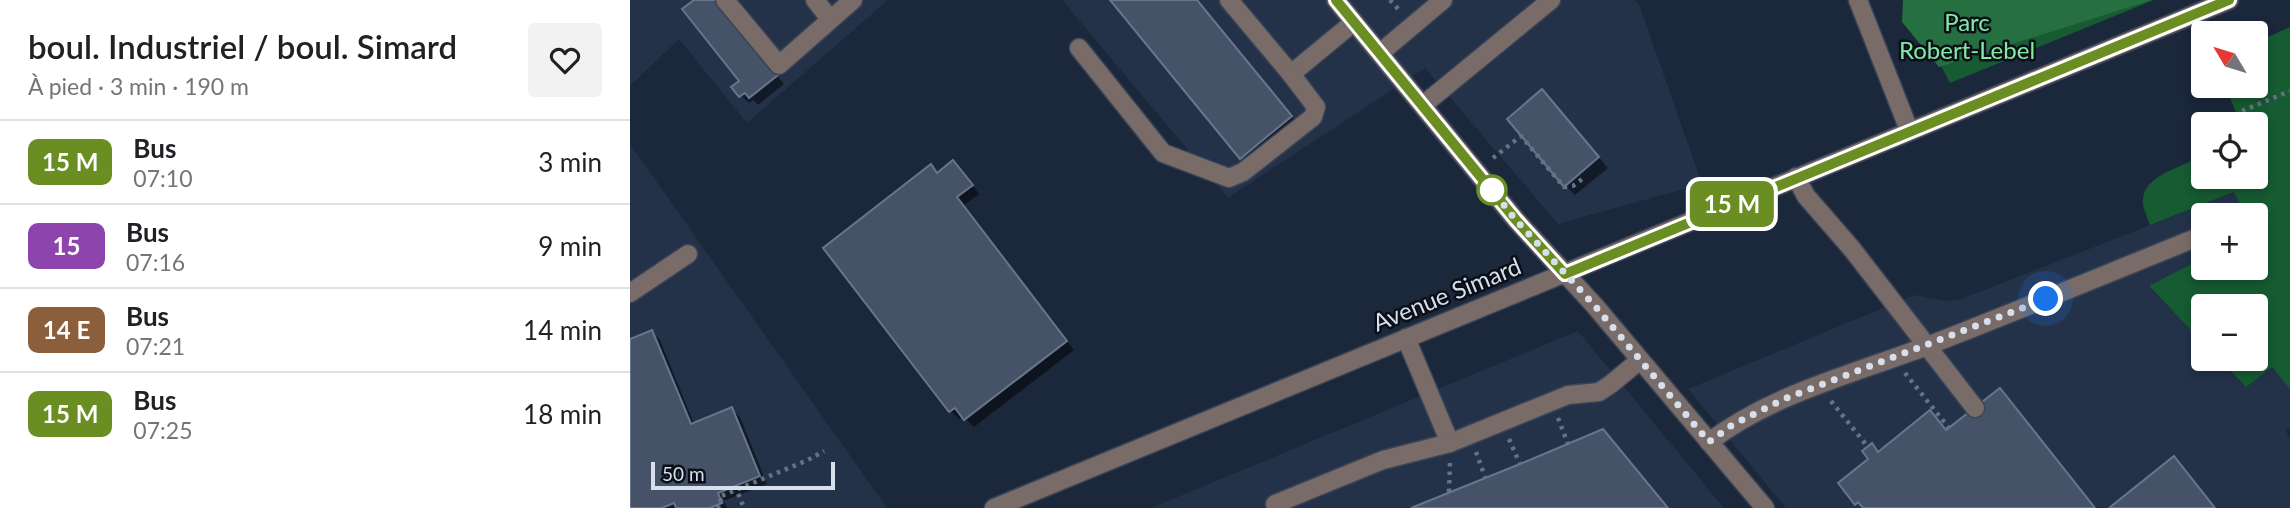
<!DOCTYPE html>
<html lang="fr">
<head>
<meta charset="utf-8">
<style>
  body { margin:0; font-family:Lato,sans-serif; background:#f2f2f2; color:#202124; height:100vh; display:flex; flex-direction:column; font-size:26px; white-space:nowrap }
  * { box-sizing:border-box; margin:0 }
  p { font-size:23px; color:#757577 }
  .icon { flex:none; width:38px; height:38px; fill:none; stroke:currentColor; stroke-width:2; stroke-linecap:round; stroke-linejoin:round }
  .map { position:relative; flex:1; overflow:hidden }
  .drawer { display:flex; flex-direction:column; background:#fff; width:630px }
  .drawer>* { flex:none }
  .badge { padding:0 14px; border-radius:10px; font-size:24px; line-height:46px }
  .needle { width:46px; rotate:308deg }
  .controls { position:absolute; left:1561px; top:21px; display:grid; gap:14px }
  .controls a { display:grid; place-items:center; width:77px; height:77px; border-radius:7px; background:#fff; box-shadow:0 4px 10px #0003; font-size:35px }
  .scale { position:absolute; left:21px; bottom:18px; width:184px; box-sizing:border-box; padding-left:7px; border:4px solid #d7dfec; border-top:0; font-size:19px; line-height:24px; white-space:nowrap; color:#d7dfec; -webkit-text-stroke:5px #0b1018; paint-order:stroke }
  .you { position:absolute; width:35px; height:35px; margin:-18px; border:5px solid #fff; border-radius:50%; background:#1a73e8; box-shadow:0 0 0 10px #1a73e833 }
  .map>.badge { position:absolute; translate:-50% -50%; box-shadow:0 0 0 4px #fff }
  .round { display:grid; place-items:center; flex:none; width:74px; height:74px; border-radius:7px; background:#f2f2f2 }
  .headline { display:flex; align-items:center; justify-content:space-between; height:119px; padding:0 28px }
  h1 { font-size:33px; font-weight:600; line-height:52px }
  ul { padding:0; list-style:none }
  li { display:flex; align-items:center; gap:21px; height:84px; padding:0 28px; border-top:2px solid #e0e0e0 }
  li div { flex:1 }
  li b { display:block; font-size:26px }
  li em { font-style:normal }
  li .badge { min-width:77px; font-weight:700; text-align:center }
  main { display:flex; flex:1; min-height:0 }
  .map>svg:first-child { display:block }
</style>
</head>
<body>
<main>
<section class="drawer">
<div class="headline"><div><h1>boul. Industriel / boul. Simard</h1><p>À pied · 3 min · 190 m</p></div><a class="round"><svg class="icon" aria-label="heart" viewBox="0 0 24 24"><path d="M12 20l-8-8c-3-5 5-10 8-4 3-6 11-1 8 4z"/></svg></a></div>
<ul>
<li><span class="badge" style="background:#6b8e23;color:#fff">15 M</span><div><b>Bus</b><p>07:10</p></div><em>3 min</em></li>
<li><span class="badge" style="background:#8e44ad;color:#fff">15</span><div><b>Bus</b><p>07:16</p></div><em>9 min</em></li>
<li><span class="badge" style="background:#8b5e3c;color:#fff">14 E</span><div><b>Bus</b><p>07:21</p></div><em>14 min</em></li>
<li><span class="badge" style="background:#6b8e23;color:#fff">15 M</span><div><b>Bus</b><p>07:25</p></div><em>18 min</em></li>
</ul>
</section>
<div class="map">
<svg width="1660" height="508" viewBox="0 0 1660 508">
  <rect width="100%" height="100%" fill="#1b273a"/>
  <g fill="#233249">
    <path d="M0,0H258L117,123L49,39L0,86Z"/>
    <path d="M432,0H1005L1009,4L1072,184L928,224L795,68L598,198Z"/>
    <path d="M0,144L257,508H0Z"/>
    <path d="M1605,192L1616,215H1573V258L1519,287L1573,343V359H1588L1615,387L1642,367L1660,389V427L1656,431L1660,439V508H1156L1058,389L1284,295L1315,301L1331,299Z"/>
    <path d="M948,331L1094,508H521L752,412Z"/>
  </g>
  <g fill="#165b32">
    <path d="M1276,0H1524L1320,83Z"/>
    <path d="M1660,27V389L1642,367L1616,387L1588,359H1626V306H1573V343L1519,286L1573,258V268H1626V215H1616L1604,192L1520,225C1518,219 1514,211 1513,204C1510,174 1555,168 1573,154V177H1626V124H1599L1608,117L1595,86H1626V42Z"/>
  </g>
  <path fill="#256f41" d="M1273,0H1522L1309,67L1272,22Z"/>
  <g fill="#0007">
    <path d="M66,0H87L154,84L128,105L123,100L119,103L111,95V81Z"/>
    <path d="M483,0H567L671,127L621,168Z"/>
    <path d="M922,101L978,168L945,195L935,185Z"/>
    <path d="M301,167L308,174L331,170L349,194L333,206L444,350L344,427L333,416L329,419L321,411L195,248Z"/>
    <path d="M22,332L30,340L64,424L102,409L110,417L137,484L75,508H0V341Z"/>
    <path d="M95,503L97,508H84Z"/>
  </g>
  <g fill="#455268" stroke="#68768c" stroke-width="2">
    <path d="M64,0H88L148,75L119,98L115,93L109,97L101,87L109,81L52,9Z"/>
    <path d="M480,0H567L662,116L610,159Z"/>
    <path d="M912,89L969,157L934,187L877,119Z"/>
    <path d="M323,160L343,185L327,197L437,341L334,420L325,408L319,412L193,248L301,164L307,173Z"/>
    <path d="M22,330L61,424L102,407L130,476L88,493L92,503L80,508H46L44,503L32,508H0V339Z"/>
    <path d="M1370,388L1465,508H1233L1228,502L1225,505L1208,483L1238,459L1232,451L1242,443L1248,452L1300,410L1316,430Z"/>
    <path d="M973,429L1038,508H781L890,464Z"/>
    <path d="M1544,456L1585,508H1479Z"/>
  </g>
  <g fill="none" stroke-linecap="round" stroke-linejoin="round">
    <defs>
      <g id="minor">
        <path d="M95,0L149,65L223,0"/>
        <path d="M185,0L200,19"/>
        <path d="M599,0L661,74L724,22"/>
        <path d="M706,0L886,220L965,306L1135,508"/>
        <path d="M1228,0L1279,130"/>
        <path d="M449,48L533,153L599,178L613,172L683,117L686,107L661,74"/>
        <path d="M750,53L813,0"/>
        <path d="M793,105L921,0"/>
        <path d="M1166,177L1176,196L1222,249L1345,408"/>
        <path d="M0,293L58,254"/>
        <path d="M776,338L820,443L938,395L969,392L981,384L1010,360"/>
        <path d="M1079,442C1142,394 1223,374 1297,346C1390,310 1481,272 1573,235"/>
        <path d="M645,504L753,460L820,443"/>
        <path d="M364,508L1599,0"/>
      </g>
    </defs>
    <use href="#minor" stroke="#394456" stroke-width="21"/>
    <g stroke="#677182" stroke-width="4.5" stroke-dasharray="3.5 5" stroke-linecap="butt">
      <path d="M760,0L769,10"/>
      <path d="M1612,111L1660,91"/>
      <path d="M863,158L891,136L934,187L943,186L955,177"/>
      <path d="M1275,373L1319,428"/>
      <path d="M1201,401L1238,447"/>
      <path d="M928,418L938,444"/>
      <path d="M879,439L890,464"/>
      <path d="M846,452L855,477"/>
      <path d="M105,486L114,508"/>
      <path d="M819,492L820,462"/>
      <path d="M87,508L92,503L89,497L178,460L194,451"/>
    </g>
    <use href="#minor" stroke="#796b68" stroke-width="18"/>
  </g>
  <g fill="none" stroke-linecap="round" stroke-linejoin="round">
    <defs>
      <path id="line" d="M706,0L886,220L935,274L1599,0"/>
    </defs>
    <use href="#line" stroke="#fff" stroke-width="16"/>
    <use href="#line" stroke="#6b8e23" stroke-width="10"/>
    <path stroke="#d7dfec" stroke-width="7" stroke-dasharray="0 12.6" d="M862,190L860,188L886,220L965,306L1079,442L1102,425L1154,399L1416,299"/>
  </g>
  <circle fill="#fff" stroke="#6b8e23" stroke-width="3.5" cx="862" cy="190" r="14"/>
  <g text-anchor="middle" stroke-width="5" stroke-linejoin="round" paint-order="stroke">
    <g font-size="24" fill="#85e8a4" stroke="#0b1018">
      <text x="1337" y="31">Parc<tspan x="1337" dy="28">Robert-Lebel</tspan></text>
    </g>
    <g font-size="24" fill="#d7dfec" stroke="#0b1018">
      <text transform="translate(817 295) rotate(-22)" y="8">Avenue Simard</text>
    </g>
  </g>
</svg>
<div class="controls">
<a><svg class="needle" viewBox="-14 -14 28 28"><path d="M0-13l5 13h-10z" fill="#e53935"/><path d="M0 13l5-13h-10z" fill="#757577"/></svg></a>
<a><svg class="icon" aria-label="locate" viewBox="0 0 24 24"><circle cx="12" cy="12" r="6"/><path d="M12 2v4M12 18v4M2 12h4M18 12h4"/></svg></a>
<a>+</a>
<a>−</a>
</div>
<div class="scale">50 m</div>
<div class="you" style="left:1416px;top:299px"></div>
<b class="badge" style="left:1102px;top:204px;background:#6b8e23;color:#fff">15 M</b>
</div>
</main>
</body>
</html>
